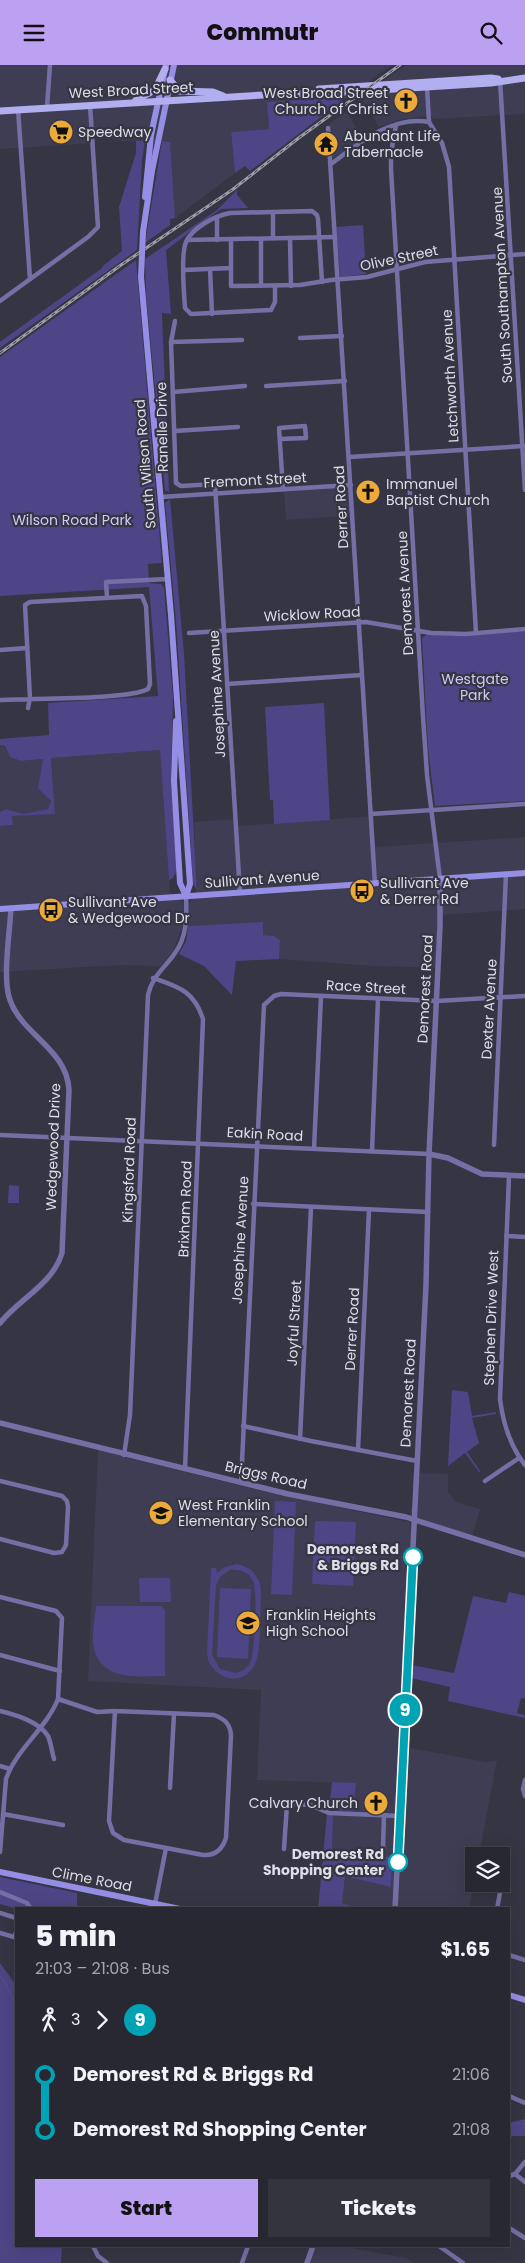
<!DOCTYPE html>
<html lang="en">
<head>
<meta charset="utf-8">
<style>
  body { margin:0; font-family:Poppins,sans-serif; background:#34343f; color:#f1f3f6; height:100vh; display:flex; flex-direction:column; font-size:19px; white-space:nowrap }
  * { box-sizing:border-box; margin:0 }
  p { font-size:16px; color:#a5a6ac }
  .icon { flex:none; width:28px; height:28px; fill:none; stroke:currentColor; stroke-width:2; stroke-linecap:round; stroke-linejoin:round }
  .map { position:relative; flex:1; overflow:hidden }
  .side { position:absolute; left:15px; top:1842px; width:495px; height:340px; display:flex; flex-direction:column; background:#282833; border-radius:0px; box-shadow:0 5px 20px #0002,0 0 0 1px #44444e }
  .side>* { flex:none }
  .badge { padding:0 10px; border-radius:16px; font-size:18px; line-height:32px }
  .controls { position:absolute; left:465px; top:1782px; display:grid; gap:10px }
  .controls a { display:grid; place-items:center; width:45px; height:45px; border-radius:0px; background:#282833; box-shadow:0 5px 20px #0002,0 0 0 1px #44444e; font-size:25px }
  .map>.badge { position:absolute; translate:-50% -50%; box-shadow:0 0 0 2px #fff }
  .legs { display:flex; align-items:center; gap:8px; height:55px; padding:0 20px; font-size:16px }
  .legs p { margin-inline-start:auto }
  .headline { display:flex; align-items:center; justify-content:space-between; height:85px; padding:0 20px }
  h1 { font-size:28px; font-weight:800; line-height:38px }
  .primary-button { display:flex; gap:10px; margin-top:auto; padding:10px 20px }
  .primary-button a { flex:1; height:58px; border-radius:0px; background:#bca0f2; color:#111; font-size:20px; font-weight:800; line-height:58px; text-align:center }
  .primary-button a+a { background:#34343f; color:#f1f3f6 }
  ul { padding:0 20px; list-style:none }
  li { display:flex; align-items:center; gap:18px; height:55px; font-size:19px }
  li i { display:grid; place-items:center; width:8px; height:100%; margin:0 6px; background:currentColor }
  li i::after { content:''; width:12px; height:12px; margin:-6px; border:4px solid; border-radius:50%; background:#282833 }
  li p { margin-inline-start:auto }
  li:first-child i { background:linear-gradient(#0000 50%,currentColor 0) }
  li:last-child i { background:linear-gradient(currentColor 50%,#0000 0) }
  header { display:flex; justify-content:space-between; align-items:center; height:65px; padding:0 20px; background:#bca0f2; color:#111; font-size:22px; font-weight:800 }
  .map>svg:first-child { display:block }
</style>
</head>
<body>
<header><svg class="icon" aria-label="menu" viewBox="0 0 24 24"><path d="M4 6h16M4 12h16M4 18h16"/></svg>Commutr<svg class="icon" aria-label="search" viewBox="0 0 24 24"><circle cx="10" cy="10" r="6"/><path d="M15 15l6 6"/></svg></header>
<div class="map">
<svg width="525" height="2198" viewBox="0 0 525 2198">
  <rect width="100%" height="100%" fill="#353544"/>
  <g fill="#3e3d53">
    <path d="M0,0H392L347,32L268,37L269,64L231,67L235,108L175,153L169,77L123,76L95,71V78L0,84Z"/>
    <path d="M406,0H525V49L432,54V51L419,52L399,55L379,62L360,32Z"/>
    <path d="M346,47L363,73L331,95L329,59Z"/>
    <path d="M353,422L355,450L286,455L284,427Z"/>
    <path d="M0,680L4,681L10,692L21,696L43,694L38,723L51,736L49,744L23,749L6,744L0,747Z"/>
    <path d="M160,685L170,828L184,838L183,860L173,886L161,901L121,900L0,907V761L13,760L12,751L55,748L51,693Z"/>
    <path d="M373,751L375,782L525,772V844L442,850L439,903L375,901L279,894L280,875L274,871L263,870V857L188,861L189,839L197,824L194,757L237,754L238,761Z"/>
    <path d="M98,1385L249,1423L408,1457L412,1439L413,1408L448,1409V1427L456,1437L480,1444L471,1475L409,1457L411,1463L400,1681L486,1697L497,1695L479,1791H474V1819L469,1844H347L349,1840L341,1838L345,1811L332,1789L333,1746H353L355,1718L257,1715L261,1625L88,1616Z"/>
    <path d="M310,2181H341L406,2193L415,2198H305Z"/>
  </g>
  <g fill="#4e4586" fill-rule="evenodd">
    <path d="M347,32L250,106L245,101L235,108L231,67L269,64L267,37Z"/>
    <path d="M136,76H145L142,95L137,185L0,283V277L101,204L104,200L122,186L119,142L136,88Z"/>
    <path d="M162,76L170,77L175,153L170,154V160L145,178Z"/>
    <path d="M237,125V130L248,143L221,144L166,185L171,249L162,248L169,427L165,425L146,231L145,194L217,145Z"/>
    <path d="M363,160L366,209L340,212L336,162Z"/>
    <path d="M136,195L162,498L148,499L149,518L161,519L164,523L173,632L171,716L177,805L173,813L169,815L160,685L51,693L55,749L12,751L13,760L0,761V747L6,744L23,749L48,744L51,736L38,723L43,694L21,696L10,692L5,681L0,680V674L49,670L48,638L158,631L149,522L0,531V292Z"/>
    <path d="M170,434L184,589L197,825L193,818L176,556L165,438Z"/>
    <path d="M525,566V736L435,741L428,683L422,573L426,570L467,571Z"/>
    <path d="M324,638L330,755L274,759L273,735H270L265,642Z"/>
    <path d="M263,857V870L274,871L280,875L279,894L236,896L232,930L204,901L179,889L186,876L188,861Z"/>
    <path d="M9,1120L19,1121V1138H8Z"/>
    <path d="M452,1325L468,1327L472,1351L496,1347V1349L472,1353L479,1378L467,1387L480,1406L479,1407L465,1388L448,1401Z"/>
    <path d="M275,1436L296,1437L292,1530L271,1529Z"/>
    <path d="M315,1456L356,1457L353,1521L312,1519Z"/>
    <path d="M237,1499C251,1502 260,1511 261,1526C260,1543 262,1585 255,1599C243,1625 208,1613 207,1587L211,1503H216L217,1508L225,1502ZM230,1505C240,1504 249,1507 253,1516C258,1525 255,1588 250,1598C247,1604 241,1607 235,1608L220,1604L212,1590L216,1521L220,1512Z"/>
    <path d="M139,1513H170L171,1537H140Z"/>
    <path d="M220,1523L251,1524L248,1594L217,1592Z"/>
    <path d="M509,1527L525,1531V1634L521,1633L517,1648L525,1650V1653L448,1636L450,1622L411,1613V1600L454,1608L473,1531L506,1538Z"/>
    <path d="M96,1541H161L165,1545V1611C139,1611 103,1617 94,1584C91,1572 95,1554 96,1541Z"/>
    <path d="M332,1717L356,1718L353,1746L329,1745Z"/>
    <path d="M327,1749L333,1750L332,1789L392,1792L391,1822L345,1811L342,1838L349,1840L347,1844H318Z"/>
    <path d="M0,1812L77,1828V1844H17L0,1839Z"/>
    <path d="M0,1898L16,1920V2181H62L61,2198H0Z"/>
    <path d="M525,2054V2071H512L509,2077V2058Z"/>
  </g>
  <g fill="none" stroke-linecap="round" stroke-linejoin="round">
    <g stroke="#5c4e85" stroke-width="1">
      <path d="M0,1911C7,1917 9,1930 16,1939"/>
      <path d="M509,2063L513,2058L525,2059"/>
    </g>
    <g stroke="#7470a6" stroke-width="4.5">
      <path d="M500,15L525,425"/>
      <path d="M427,22L429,57"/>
      <path d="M47,42L50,0"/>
      <path d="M18,44L30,214"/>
      <path d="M429,57L442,78L449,102L476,568"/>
      <path d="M396,60L391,88V104L423,652L427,710L440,814"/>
      <path d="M328,63L375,819"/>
      <path d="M331,99C358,79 392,50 429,57"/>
      <path d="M273,147V173"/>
      <path d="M217,152V175"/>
      <path d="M290,173L291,221"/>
      <path d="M231,174V221L300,220L331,215L367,212L425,197L525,189"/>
      <path d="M261,174V221"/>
      <path d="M187,175L335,172"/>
      <path d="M210,204L212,249"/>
      <path d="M184,205L231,203"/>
      <path d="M275,221V237L271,245L191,249L185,243C184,230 181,188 186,177C193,162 215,151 230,148L312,146L317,150L318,154L322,217"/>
      <path d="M0,236L88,172L98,162L90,40"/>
      <path d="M175,256L171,277L176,418L181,421L248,417"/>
      <path d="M300,273L342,271"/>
      <path d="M171,277L242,275"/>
      <path d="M266,321L345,316"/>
      <path d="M173,327L245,321"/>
      <path d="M174,366L238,362"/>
      <path d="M280,374L306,373L305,361L279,363L283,424"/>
      <path d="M349,392L524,381"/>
      <path d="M215,419L240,828"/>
      <path d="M161,432L351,420"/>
      <path d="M107,532L106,517L168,514"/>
      <path d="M189,568L366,557L431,568L466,569L525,564"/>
      <path d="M0,585L27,583"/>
      <path d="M227,619L362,610"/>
      <path d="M0,635C28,633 129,635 148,624L150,619L146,541L142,531L30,537L25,540L30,633L28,643"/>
      <path d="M371,749L525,739"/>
      <path d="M153,913C179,922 194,926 203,954L185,1404"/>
      <path d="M0,1070L429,1089"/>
      <path d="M494,1080L506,809"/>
      <path d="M314,1084L321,931"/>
      <path d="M372,1086L378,934"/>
      <path d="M509,1111L500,1334C503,1358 510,1381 525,1400"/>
      <path d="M253,1139L428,1147"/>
      <path d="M506,1171L525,1172"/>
      <path d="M243,1361L311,1376L417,1396"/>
      <path d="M300,1374L311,1142"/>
      <path d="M358,1385L369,1145"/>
      <path d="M124,1390L130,1350L148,930C152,911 165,903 175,888C187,872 187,851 186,831"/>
      <path d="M0,1416L62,1431L67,1436L68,1442L66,1480L62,1487L54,1488L0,1474"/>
      <path d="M485,1416L519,1393"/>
      <path d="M241,1418L264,940L274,931L281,929L437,936L525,931"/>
      <path d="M0,1532L56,1546L62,1553L58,1634C46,1664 17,1683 6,1714L0,1787"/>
      <path d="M0,1590L60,1606"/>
      <path d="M58,1634L97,1647L115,1646L214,1650C225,1654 230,1659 231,1670L226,1773C222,1785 215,1791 203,1790L124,1775L113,1768L109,1756L115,1646"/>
      <path d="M0,1646C16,1650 38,1656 48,1671C51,1678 52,1687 54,1694"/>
      <path d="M0,1701L10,1704"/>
      <path d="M525,1715L523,1724L525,1731"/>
      <path d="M170,1723L174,1649"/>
      <path d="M261,1737L310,1740L329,1748L400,1751"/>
      <path d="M3,1749L63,1760"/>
      <path d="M284,1784L287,1739"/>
      <path d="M383,1784L384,1750"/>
      <path d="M0,1827L27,1838L31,1844"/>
      <path d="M155,1839L166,1783"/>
      <path d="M497,1844L506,1795"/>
      <path d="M0,1848L16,1853"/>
      <path d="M0,1868L14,1872L16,1867"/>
      <path d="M509,1890L525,1895"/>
      <path d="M509,2031L525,2038"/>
      <path d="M515,2109L525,2117"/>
      <path d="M509,2111L515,2109L525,2097"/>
      <path d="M509,2163L525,2173"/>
      <path d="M93,2181L98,2191L107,2198"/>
      <path d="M439,2181L463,2198"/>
      <path d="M242,2198L248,2181"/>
    </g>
    <g stroke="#7470a6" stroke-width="5.5">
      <path d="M429,1089L448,1093L482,1109L525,1111"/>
      <path d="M0,1258C19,1234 53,1219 62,1188L69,1025C67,984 22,970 10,935C2,914 10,866 11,843"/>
      <path d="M0,1358L288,1429L406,1452L525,1490"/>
      <path d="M395,1844L426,1220L429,1089L440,861V814"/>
      <path d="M307,2198L313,2181"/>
    </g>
    <g stroke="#968ee4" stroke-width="6">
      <path d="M145,132L151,70L166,0"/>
      <path d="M143,167L152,106L174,0"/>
      <path d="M141,212L171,550L190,819L186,831"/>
      <path d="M176,656L174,716L180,818L186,831"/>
      <path d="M0,844L525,808"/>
      <path d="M0,1807L180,1844"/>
      <path d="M509,1930L525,1935"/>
    </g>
    <g stroke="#b2aef0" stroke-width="7">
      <path d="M170,15L179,26L213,27L223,31"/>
      <path d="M319,24L491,13L498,14"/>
      <path d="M136,35L155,25L165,4"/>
      <path d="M0,46L263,30L329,28L491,18L525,13"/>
    </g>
    <defs>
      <path id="rail" d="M0,288L121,200L232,125L300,72L400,0"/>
    </defs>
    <use href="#rail" stroke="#9e9eaa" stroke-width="3"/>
    <use href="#rail" stroke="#353544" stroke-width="1" stroke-dasharray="4" stroke-linecap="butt"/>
    <path stroke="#968ee4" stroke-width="6" d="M141,212L143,167"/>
  </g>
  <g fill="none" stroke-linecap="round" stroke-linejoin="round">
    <defs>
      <path id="line-1" d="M398,1797L413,1492"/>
    </defs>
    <use href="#line-1" stroke="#fff" stroke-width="11"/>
    <use href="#line-1" stroke="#00a3b4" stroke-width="8"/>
  </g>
  <defs>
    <symbol id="church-disc" viewBox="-11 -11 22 22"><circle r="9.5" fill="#ebaa39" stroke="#353544"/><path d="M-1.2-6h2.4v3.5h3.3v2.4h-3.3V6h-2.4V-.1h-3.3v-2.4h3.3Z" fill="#111"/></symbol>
    <symbol id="supermarket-disc" viewBox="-11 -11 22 22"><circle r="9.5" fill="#ebaa39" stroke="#353544"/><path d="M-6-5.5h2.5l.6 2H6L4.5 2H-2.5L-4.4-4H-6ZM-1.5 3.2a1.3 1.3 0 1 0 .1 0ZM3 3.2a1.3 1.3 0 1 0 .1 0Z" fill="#111"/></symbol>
    <symbol id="temple-disc" viewBox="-11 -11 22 22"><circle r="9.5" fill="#ebaa39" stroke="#353544"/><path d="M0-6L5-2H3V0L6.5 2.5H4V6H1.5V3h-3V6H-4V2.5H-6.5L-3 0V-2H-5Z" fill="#111"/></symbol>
    <symbol id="bus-disc" viewBox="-11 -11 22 22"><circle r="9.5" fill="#ebaa39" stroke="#353544"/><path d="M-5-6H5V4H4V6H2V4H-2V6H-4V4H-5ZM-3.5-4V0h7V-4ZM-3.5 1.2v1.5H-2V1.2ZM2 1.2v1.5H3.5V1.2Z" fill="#111"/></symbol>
    <symbol id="school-disc" viewBox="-11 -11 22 22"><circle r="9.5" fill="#ebaa39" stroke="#353544"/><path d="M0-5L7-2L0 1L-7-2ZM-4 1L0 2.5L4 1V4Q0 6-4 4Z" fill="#111"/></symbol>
  </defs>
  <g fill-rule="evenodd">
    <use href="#church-disc" x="392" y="22" width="28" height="28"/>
    <use href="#supermarket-disc" x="47" y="53" width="28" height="28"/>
    <use href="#temple-disc" x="312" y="65" width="28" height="28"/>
    <use href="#church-disc" x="354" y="413" width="28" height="28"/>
    <use href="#bus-disc" x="348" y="812" width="28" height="28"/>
    <use href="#bus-disc" x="37" y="831" width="28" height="28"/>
    <use href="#school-disc" x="147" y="1434" width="28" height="28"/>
    <use href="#school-disc" x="234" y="1544" width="28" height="28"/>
    <use href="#church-disc" x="362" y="1724" width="28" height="28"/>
  </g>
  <g fill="#fff" stroke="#00a3b4" stroke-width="2.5">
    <circle cx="413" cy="1492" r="9"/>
    <circle cx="398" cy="1797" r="9"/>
  </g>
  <g text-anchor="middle" stroke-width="4.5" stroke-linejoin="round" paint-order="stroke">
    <g font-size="14" fill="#dedee8" stroke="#353544">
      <text transform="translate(131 25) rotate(-3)" y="5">West Broad Street</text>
      <text transform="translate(399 193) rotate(-12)" y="5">Olive Street</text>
      <text transform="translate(502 220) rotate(-93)" y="5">South Southampton Avenue</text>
      <text transform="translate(450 311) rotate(-93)" y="5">Letchworth Avenue</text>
      <text transform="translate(162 362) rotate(-91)" y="5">Ranelle Drive</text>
      <text transform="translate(145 399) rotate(-95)" y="5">South Wilson Road</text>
      <text transform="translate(255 415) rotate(-3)" y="5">Fremont Street</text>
      <text transform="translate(341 442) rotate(-93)" y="5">Derrer Road</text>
      <text transform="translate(405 528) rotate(-93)" y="5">Demorest Avenue</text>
      <text transform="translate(312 549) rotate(-3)" y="5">Wicklow Road</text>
      <text transform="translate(217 629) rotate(-93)" y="5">Josephine Avenue</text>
      <text transform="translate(262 814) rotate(-4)" y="5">Sullivant Avenue</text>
      <text transform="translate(366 922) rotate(3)" y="5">Race Street</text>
      <text transform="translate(425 924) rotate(-87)" y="5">Demorest Road</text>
      <text transform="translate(489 944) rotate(-87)" y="5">Dexter Avenue</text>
      <text transform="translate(265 1069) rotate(3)" y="5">Eakin Road</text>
      <text transform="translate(53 1082) rotate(-88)" y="5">Wedgewood Drive</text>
      <text transform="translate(129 1105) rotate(-88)" y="5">Kingsford Road</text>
      <text transform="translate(185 1144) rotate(-88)" y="5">Brixham Road</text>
      <text transform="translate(240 1175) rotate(-87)" y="5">Josephine Avenue</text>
      <text transform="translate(491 1253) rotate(-88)" y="5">Stephen Drive West</text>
      <text transform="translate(294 1258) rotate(-87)" y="5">Joyful Street</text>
      <text transform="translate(352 1264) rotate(-87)" y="5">Derrer Road</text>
      <text transform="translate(408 1328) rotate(-87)" y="5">Demorest Road</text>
      <text transform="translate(266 1410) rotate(13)" y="5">Briggs Road</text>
      <text transform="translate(92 1814) rotate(11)" y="5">Clime Road</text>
    </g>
    <g font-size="14" fill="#dedee8" stroke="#353544" text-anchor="start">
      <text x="388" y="33" text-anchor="end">West Broad Street<tspan x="388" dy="16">Church of Christ</tspan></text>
      <text x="78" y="72">Speedway</text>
      <text x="344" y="76">Abundant Life<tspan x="344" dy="16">Tabernacle</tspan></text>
      <text x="386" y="424">Immanuel<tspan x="386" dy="16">Baptist Church</tspan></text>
      <text x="380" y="823">Sullivant Ave<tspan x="380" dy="16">&amp; Derrer Rd</tspan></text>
      <text x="68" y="842">Sullivant Ave<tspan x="68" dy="16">&amp; Wedgewood Dr</tspan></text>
      <text x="178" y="1445">West Franklin<tspan x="178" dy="16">Elementary School</tspan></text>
      <text x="266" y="1555">Franklin Heights<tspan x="266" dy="16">High School</tspan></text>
      <text x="358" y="1743" text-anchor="end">Calvary Church</text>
    </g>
    <g font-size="14" fill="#cccbf7" stroke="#353544">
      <text x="72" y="460">Wilson Road Park</text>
      <text x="475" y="619">Westgate<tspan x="475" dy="16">Park</tspan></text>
    </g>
    <g font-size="14" font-weight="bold" fill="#dedee8" stroke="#353544" text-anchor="end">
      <text x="399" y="1489">Demorest Rd<tspan x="399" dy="16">&amp; Briggs Rd</tspan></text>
      <text x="384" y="1794">Demorest Rd<tspan x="384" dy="16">Shopping Center</tspan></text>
    </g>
  </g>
</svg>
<div class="controls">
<a><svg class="icon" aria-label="layers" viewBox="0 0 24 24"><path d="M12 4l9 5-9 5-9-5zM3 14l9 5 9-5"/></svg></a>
</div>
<b class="badge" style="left:405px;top:1645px;background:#00a3b4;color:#fff">9</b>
<section class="side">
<div class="headline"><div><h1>5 min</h1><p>21:03 – 21:08 · Bus</p></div><b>$1.65</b></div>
<div class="legs"><svg class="icon" aria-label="walk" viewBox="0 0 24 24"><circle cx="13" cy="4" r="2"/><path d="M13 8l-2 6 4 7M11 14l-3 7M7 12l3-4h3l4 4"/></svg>3<svg class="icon" aria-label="forward" viewBox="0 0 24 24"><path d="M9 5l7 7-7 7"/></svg><b class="badge" style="background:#00a3b4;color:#fff">9</b></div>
<ul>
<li><i style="color:#00a3b4"></i><b>Demorest Rd &amp; Briggs Rd</b><p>21:06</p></li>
<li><i style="color:#00a3b4"></i><b>Demorest Rd Shopping Center</b><p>21:08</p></li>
</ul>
<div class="primary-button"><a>Start</a><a>Tickets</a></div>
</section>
</div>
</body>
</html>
